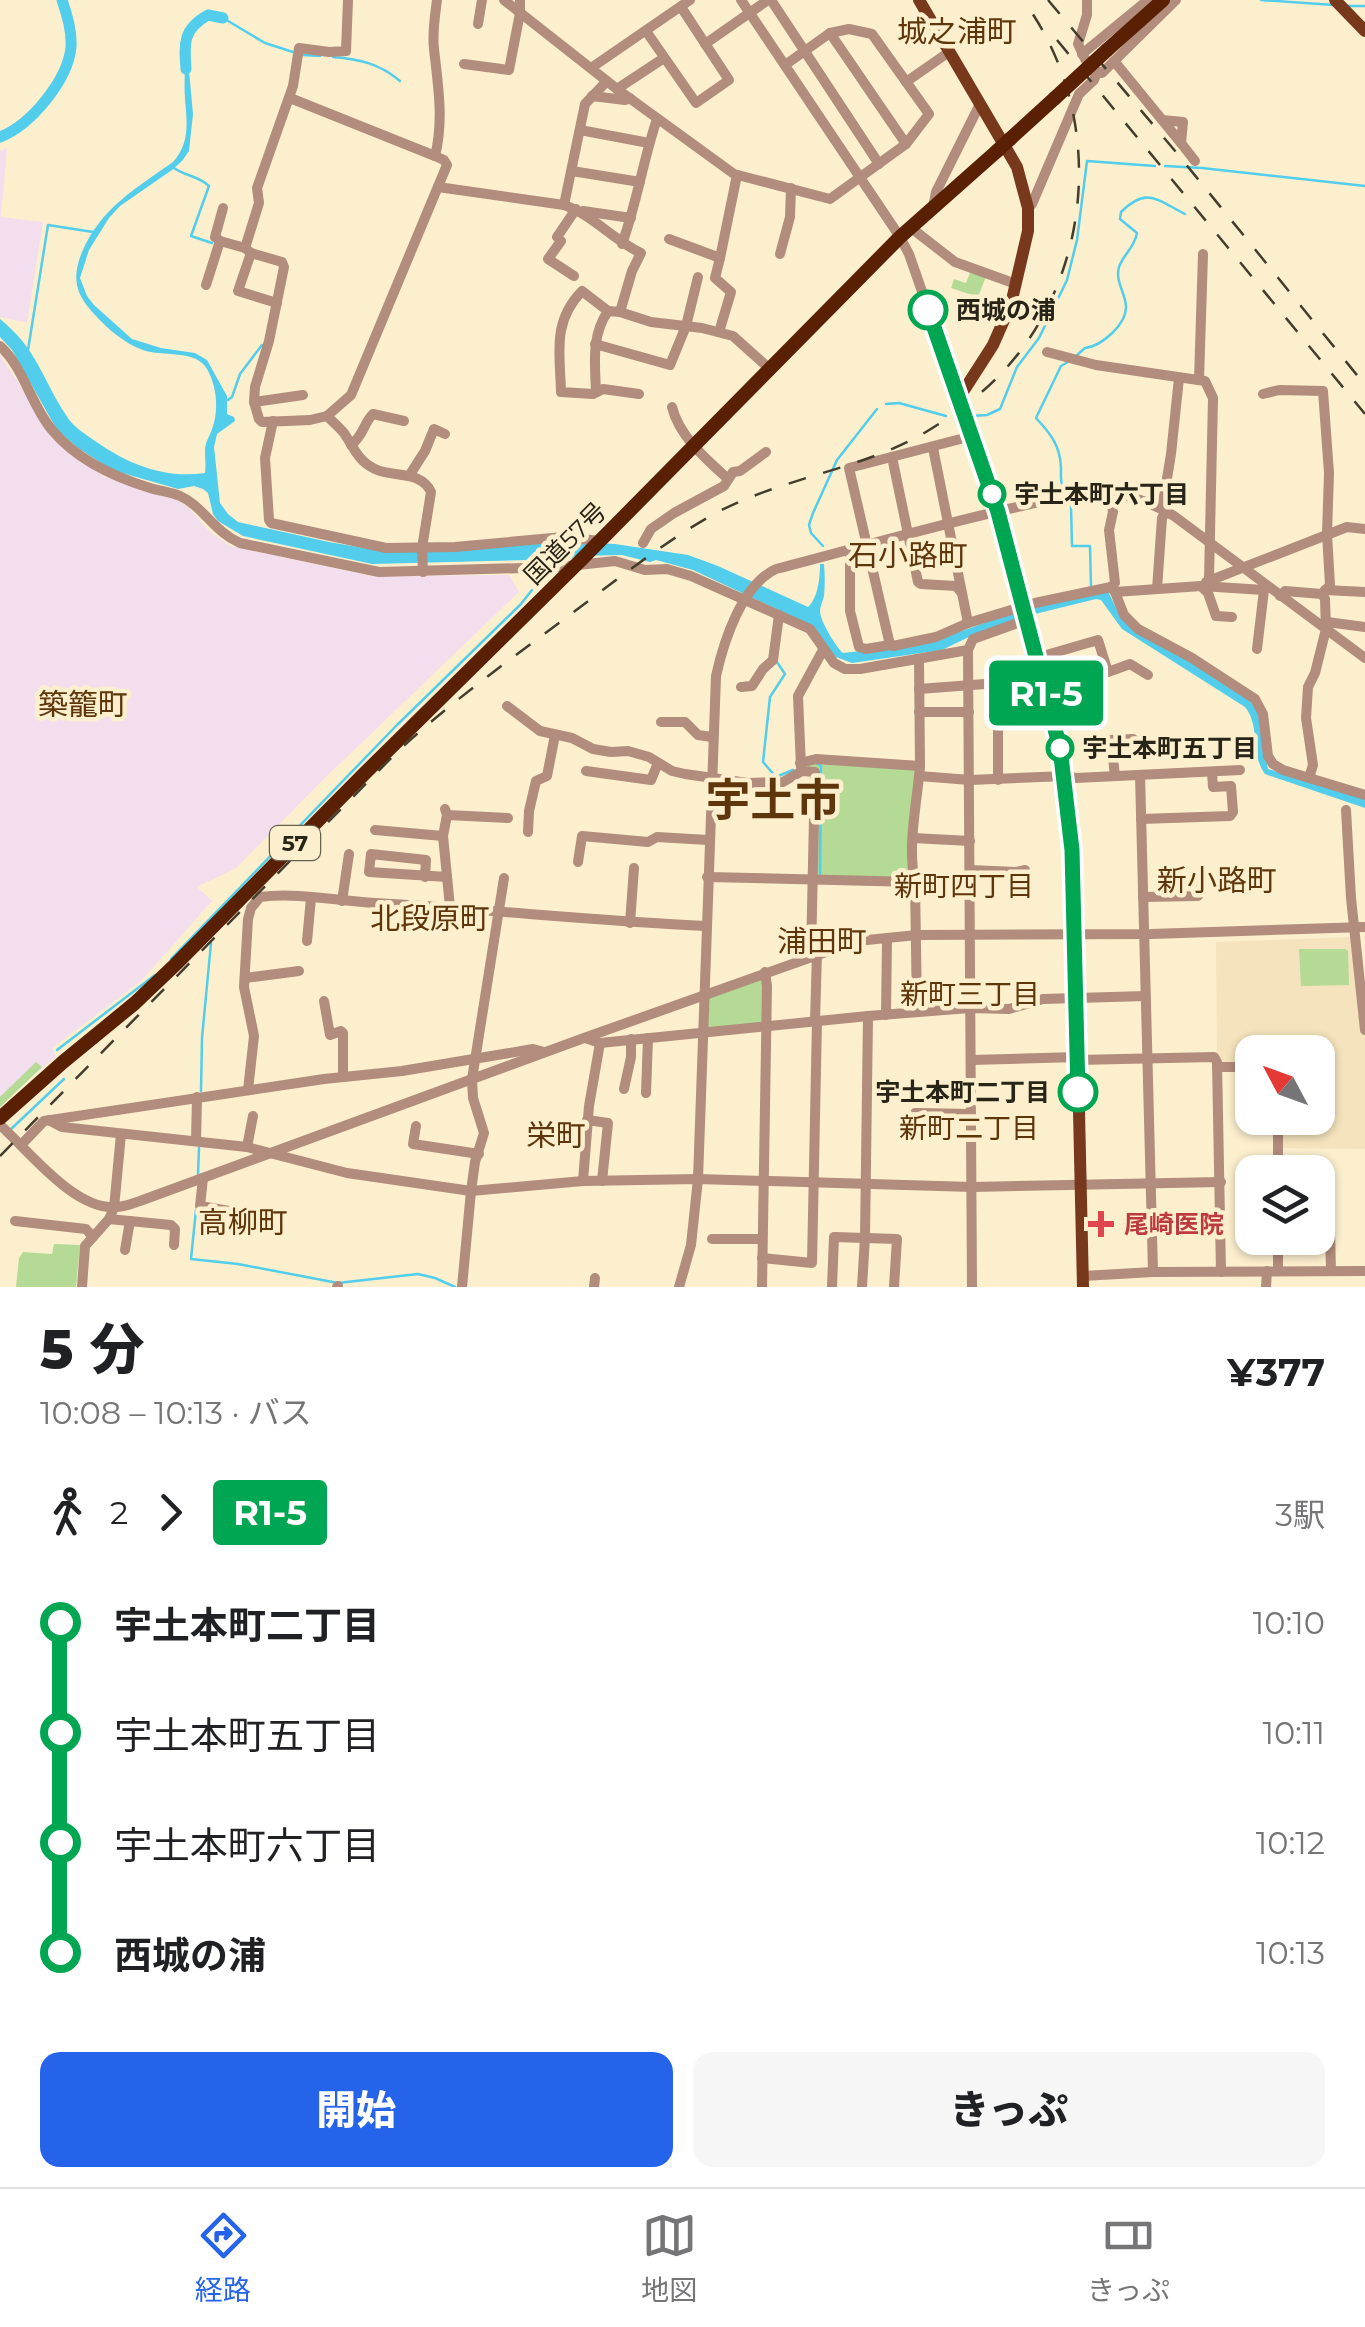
<!DOCTYPE html>
<html lang="ja">
<head>
<meta charset="utf-8">
<style>
  body { margin:0; font-family:Montserrat,"Noto Sans JP",sans-serif; background:#f6f6f6; color:#202124; height:100vh; display:flex; flex-direction:column; font-size:38px; white-space:nowrap }
  * { box-sizing:border-box; margin:0 }
  p { font-size:32px; color:#757577 }
  .icon { flex:none; width:55px; height:55px; fill:none; stroke:currentColor; stroke-width:2; stroke-linecap:round; stroke-linejoin:round }
  .map { position:relative; height:1287px; overflow:hidden }
  .details { display:flex; flex-direction:column; background:#fff; flex:1 }
  .details>* { flex:none }
  .badge { padding:0 20px; border-radius:8px; font-size:35px; line-height:65px }
  .needle { width:65px; rotate:311deg }
  .fabs { position:absolute; left:1235px; top:1035px; display:grid; gap:20px }
  .fabs a { display:grid; place-items:center; width:100px; height:100px; border-radius:20px; background:#fff; box-shadow:0 2px 8px #0004; font-size:50px }
  .map>.badge { position:absolute; translate:-50% -50%; box-shadow:0 0 0 5px #fff }
  .legs { display:flex; align-items:center; gap:15px; height:110px; padding:0 40px; font-size:32px }
  .legs p { margin-inline-start:auto }
  .head { display:flex; align-items:center; justify-content:space-between; height:170px; padding:0 40px }
  h1 { font-size:55px; font-weight:800; line-height:75px }
  .primary-button { display:flex; gap:20px; margin-top:auto; padding:20px 40px }
  .primary-button a { flex:1; height:115px; border-radius:20px; background:#2563eb; color:#fff; font-size:40px; font-weight:800; line-height:115px; text-align:center }
  .primary-button a+a { background:#f6f6f6; color:#202124 }
  ul { padding:0 40px; list-style:none }
  li { display:flex; align-items:center; gap:35px; height:110px; font-size:38px }
  li i { display:grid; place-items:center; width:15px; height:100%; margin:0 12px; background:currentColor }
  li i::after { content:''; width:25px; height:25px; margin:-12px; border:8px solid; border-radius:50%; background:#fff }
  li p { margin-inline-start:auto }
  li:first-child i { background:linear-gradient(#0000 50%,currentColor 0) }
  li:last-child i { background:linear-gradient(currentColor 50%,#0000 0) }
  .dock { display:flex; justify-content:space-around; align-items:center; height:140px; border-top:2px solid #e0e0e0; background:#fff; font-size:28px; color:#757577 }
  .dock a { display:grid; justify-items:center; gap:5px }
  .dock .current { color:#2563eb }
  .map>svg:first-child { display:block }
</style>
</head>
<body>
<div class="map">
<svg width="1365" height="1287" viewBox="0 0 1365 1287">
  <rect width="100%" height="100%" fill="#fcefce"/>
  <g fill="#f3deee">
    <path d="M7,148L1,217L43,222L27,323L0,317V151Z"/>
    <path d="M0,355L54,437L105,478L107,476L175,499L189,508L208,530L230,546L372,576L509,575L519,592L328,775L236,868L197,887L212,901L141,981L52,1048L56,1057L19,1087L0,1107Z"/>
  </g>
  <path fill="#f4e3bc" d="M1352,937L1365,1000V1149L1282,1148L1281,1118H1318V1052H1252V1064H1221L1217,1058L1216,942Z"/>
  <g fill="#b4da95">
    <path d="M972,268L987,274L978,297L951,288L954,279L966,283Z"/>
    <path d="M808,763L916,769L908,879L816,876L817,772L806,766Z"/>
    <path d="M1299,949H1345L1348,951L1349,985L1301,986Z"/>
    <path d="M765,972V1025L703,1033V995Z"/>
    <path d="M36,1062L42,1067L0,1107V1097Z"/>
    <path d="M54,1244L80,1245L76,1287H16L19,1258L23,1252L52,1254Z"/>
  </g>
  <path fill="#52cdeb" d="M185,57L188,60L193,114L189,151L182,161L172,170L120,206L109,218L89,250L80,278L87,296L94,305L132,339L161,348L195,353L207,360L227,396V414L234,417L235,421L217,434L214,447L220,503L228,514L238,522L329,542L381,551L559,541L615,544L688,555L718,566L808,607C818,598 820,578 820,564H824C825,575 825,585 824,596C823,601 820,606 820,611C820,621 836,647 843,653L907,646L942,638L1018,611L1108,591L1117,610L1134,628L1239,691L1257,708L1268,769L1365,799V808L1265,774C1250,754 1261,727 1245,707L1122,629L1101,600L1096,599L1035,614L975,634L942,650L852,663L836,657L830,652L813,626L693,570L656,560L650,562L622,555L575,556L570,559L372,564L243,536L218,521L213,514L208,493L203,489L194,486L178,489L112,470L78,448L57,430L12,350L0,337V319C38,350 41,377 66,415C72,426 85,434 95,441C128,464 164,479 205,473C206,465 205,458 205,450C205,442 210,436 212,429C219,411 217,386 207,369C196,349 162,357 143,350C123,343 103,325 89,308C74,290 73,274 82,252C101,208 135,189 173,162C190,143 187,123 185,99C184,85 185,71 185,57Z"/>
  <g fill="none" stroke-linecap="round" stroke-linejoin="round">
    <g stroke="#52cdeb" stroke-width="2.5">
      <path d="M1261,0L1334,5"/>
      <path d="M1347,6H1365"/>
      <path d="M223,18L265,43L293,52"/>
      <path d="M303,55L320,56"/>
      <path d="M333,57C360,59 380,64 400,81"/>
      <path d="M1165,166L1202,168L1365,186"/>
      <path d="M174,168C185,176 199,176 209,186L191,236L212,243"/>
      <path d="M28,350L48,225L93,232"/>
      <path d="M1076,356L1085,348C1102,346 1127,324 1126,306C1125,292 1115,281 1119,267C1124,253 1134,249 1137,233L1120,219L1121,212C1147,186 1157,200 1185,214"/>
      <path d="M228,400L232,397L240,374L262,345"/>
      <path d="M886,404L899,403L946,416"/>
      <path d="M972,416L987,415L1000,409L1017,367L1039,338L1067,280L1077,240L1087,161L1155,166"/>
      <path d="M1064,490C1060,481 1061,477 1061,467C1060,445 1050,433 1036,418L1061,366L1068,362"/>
      <path d="M1071,505L1072,546H1090L1091,586"/>
      <path d="M823,546L811,533L809,525L813,513L837,460L877,409"/>
      <path d="M777,662L785,674L770,697L763,762L776,777L793,770"/>
      <path d="M816,763L821,766L820,874"/>
      <path d="M171,959L396,726L521,604L532,590"/>
      <path d="M57,1050L155,975"/>
      <path d="M201,1091L202,1038L211,943"/>
      <path d="M10,1130L64,1079"/>
      <path d="M198,1174L199,1148"/>
      <path d="M196,1210L191,1259L238,1264L338,1283L418,1274L435,1278L455,1287"/>
    </g>
    <g stroke="#52cdeb" stroke-width="11">
      <path d="M186,69C184,43 183,29 208,15L223,18"/>
      <path d="M0,137C31,125 68,80 71,47C72,31 67,15 62,0"/>
    </g>
    <g stroke="#b28c7c" stroke-width="10">
      <path d="M504,0L617,89L734,174L830,199L906,144L929,114L872,34L849,29L830,33L785,65"/>
      <path d="M741,0L900,237L909,254L959,398"/>
      <path d="M771,0L879,164"/>
      <path d="M478,24L482,0"/>
      <path d="M646,31L696,103L729,80L681,7"/>
      <path d="M830,33L906,144"/>
      <path d="M705,44L768,0"/>
      <path d="M1082,54L1148,0"/>
      <path d="M1114,61L1181,143L1183,122L1162,120"/>
      <path d="M464,64L509,70L520,13V0"/>
      <path d="M591,68L690,0"/>
      <path d="M1097,72L1102,73L1176,0"/>
      <path d="M607,81L585,104L564,205C593,215 613,240 641,253L632,271L620,312"/>
      <path d="M906,82L949,52"/>
      <path d="M617,89L664,58"/>
      <path d="M592,96L625,100L630,98"/>
      <path d="M290,98L435,156L444,160L447,165L351,395L327,416L310,420L262,422L259,419L254,402L255,387L269,341L284,267L282,262L251,253L245,248L259,203L257,188L293,86L299,48L329,52L346,51L348,0"/>
      <path d="M580,130L649,143"/>
      <path d="M1181,143L1195,161"/>
      <path d="M435,156C444,121 438,85 434,49C432,33 435,16 437,0"/>
      <path d="M572,171L640,182"/>
      <path d="M438,187L564,205"/>
      <path d="M933,207L936,192L980,104"/>
      <path d="M223,208L215,237L220,241L245,248"/>
      <path d="M1028,208L1032,204L1079,94L1094,80L1097,72L1085,59L1078,44L1087,15V0"/>
      <path d="M583,211L631,218"/>
      <path d="M910,227L955,262L1016,284"/>
      <path d="M669,239L720,258L737,175"/>
      <path d="M622,244C637,203 643,160 657,119"/>
      <path d="M251,253L238,291L277,303"/>
      <path d="M780,254L790,217L791,188"/>
      <path d="M574,276L548,259L561,241L557,237L576,209"/>
      <path d="M206,285L220,241"/>
      <path d="M719,332L731,292L715,278L720,258"/>
      <path d="M595,344L670,365L686,326L698,277"/>
      <path d="M0,346C24,368 31,405 52,430C77,460 114,477 150,488C160,491 171,492 180,496C203,506 213,531 240,543L379,572L559,567L615,561L645,570L667,569L691,576L810,629L834,663L845,669H860L968,650"/>
      <path d="M1047,352L1096,365L1205,381L1213,398L1209,579"/>
      <path d="M1199,380L1203,254"/>
      <path d="M596,392C595,363 591,336 608,311"/>
      <path d="M639,394L603,389L593,394L561,392C560,353 552,322 582,291L608,311L620,312L651,322L702,328L733,336L771,370"/>
      <path d="M1263,394L1279,390L1323,391L1329,473L1327,534L1330,585L1322,594L1285,591L1280,596"/>
      <path d="M254,402L303,395"/>
      <path d="M672,407C679,436 706,459 728,479"/>
      <path d="M327,416C333,422 339,427 344,433C354,448 358,461 375,469C394,478 421,470 431,492L422,548L423,572"/>
      <path d="M273,421L265,458L269,520L271,523L386,548L455,547L563,537L600,541"/>
      <path d="M351,445C364,435 363,424 373,414L404,421"/>
      <path d="M933,448L968,623"/>
      <path d="M892,457L918,582L921,584L956,586L961,592"/>
      <path d="M409,476L425,451L434,429L445,434"/>
      <path d="M1109,493L1113,512L1109,530L1115,583L1111,587"/>
      <path d="M1162,509L1171,454L1179,378"/>
      <path d="M643,543L651,529L674,513L724,486L733,472L740,471L766,452"/>
      <path d="M850,550V611L859,647L866,649L890,645L893,646L936,637L968,623L1035,603L1111,587L1115,592L1201,586L1264,590L1267,586"/>
      <path d="M1206,582L1347,527L1365,529"/>
      <path d="M1202,587L1208,593L1216,616L1232,617"/>
      <path d="M1157,589L1162,518L1166,511"/>
      <path d="M1325,590L1365,592"/>
      <path d="M1115,592L1124,615L1138,629L1192,658L1255,699L1263,714L1268,756L1273,764L1283,770L1365,795"/>
      <path d="M1327,622L1365,627"/>
      <path d="M890,645L849,468L972,436"/>
      <path d="M1257,649L1264,590"/>
      <path d="M1036,658L1098,640L1108,672L1130,664L1148,675"/>
      <path d="M919,660L920,766"/>
      <path d="M741,687L752,686L763,669L773,660L779,615"/>
      <path d="M919,689L998,683V780"/>
      <path d="M507,706L540,731L572,738L593,749L611,752L628,751L649,757L672,771L685,774L748,783L783,782L802,771L815,772L811,955"/>
      <path d="M919,712H969"/>
      <path d="M661,722H685L698,735L712,737"/>
      <path d="M800,763L816,759L920,766C917,804 907,845 915,882L917,1012"/>
      <path d="M801,767L798,696L823,650"/>
      <path d="M586,771L651,780L658,763"/>
      <path d="M1140,775L1153,1272"/>
      <path d="M919,776L970,780L1065,776L1076,778L1240,770"/>
      <path d="M1115,776L1111,740L1133,739"/>
      <path d="M1309,778L1313,765L1306,718L1308,687L1315,673L1326,629L1325,599L1322,594"/>
      <path d="M445,809L447,815L443,836L450,907"/>
      <path d="M1346,810L1351,898L1365,1030"/>
      <path d="M447,815L508,818"/>
      <path d="M1141,819L1230,816L1233,812L1231,786L1213,787L1212,773"/>
      <path d="M375,830L443,836"/>
      <path d="M528,832L529,811L536,781L547,776L555,735"/>
      <path d="M913,838L970,841"/>
      <path d="M578,862L582,836L648,842L657,837L708,840"/>
      <path d="M970,870L1016,872L1025,870"/>
      <path d="M425,877L426,860L371,854L369,872L447,877"/>
      <path d="M707,877L915,882"/>
      <path d="M1143,897L1198,896V879"/>
      <path d="M342,901L349,854"/>
      <path d="M630,923L634,868"/>
      <path d="M307,941L311,898"/>
      <path d="M245,978L299,971"/>
      <path d="M324,1001L330,1035L341,1031L343,1033V1077"/>
      <path d="M886,1015L887,939"/>
      <path d="M815,1021L817,953"/>
      <path d="M585,1038L600,1043L868,1016L970,1008L1009,1009L1043,999L1145,996"/>
      <path d="M971,1060L1077,1057"/>
      <path d="M1077,1060L1214,1057L1217,1062L1221,1272"/>
      <path d="M1217,1067H1252"/>
      <path d="M624,1089L631,1057V1039"/>
      <path d="M248,1090L254,1036L244,987L248,919L251,908L260,897C297,892 338,901 375,903C486,909 596,921 706,926"/>
      <path d="M646,1093L648,1038"/>
      <path d="M915,1113L971,1114"/>
      <path d="M1278,1118V1172"/>
      <path d="M49,1120L62,1127L247,1147L347,1173L471,1191L583,1181L698,1179L972,1187L1221,1182"/>
      <path d="M587,1120L608,1123L602,1181"/>
      <path d="M0,1125C29,1151 75,1211 116,1207C124,1207 133,1203 140,1201L584,1038L857,941L917,935L1151,934L1365,927"/>
      <path d="M416,1126L413,1144L479,1154"/>
      <path d="M196,1141L197,1097"/>
      <path d="M22,1144L44,1121L324,1079L402,1071L533,1049L544,1052"/>
      <path d="M247,1147L253,1116"/>
      <path d="M203,1178L200,1206L235,1212"/>
      <path d="M583,1181L589,1106L600,1043"/>
      <path d="M109,1219L171,1225L175,1229L174,1245"/>
      <path d="M15,1221L86,1229L93,1237"/>
      <path d="M1330,1230L1331,1271"/>
      <path d="M712,1239H762"/>
      <path d="M125,1250L130,1221"/>
      <path d="M762,1258L812,1263L817,1021"/>
      <path d="M1278,1271V1238"/>
      <path d="M1083,1276L1153,1272L1365,1271"/>
      <path d="M82,1287L85,1246L109,1219L114,1208L121,1134"/>
      <path d="M337,1287L338,1286"/>
      <path d="M462,1287L471,1191L475,1162L484,1133L473,1098L472,1079L504,878"/>
      <path d="M594,1287L595,1278"/>
      <path d="M679,1287L691,1245L698,1179L716,676C724,640 742,585 776,569C857,548 936,525 1017,507C1044,502 1073,491 1101,492C1127,493 1152,503 1174,516L1365,658"/>
      <path d="M762,1287L767,986L765,972"/>
      <path d="M832,1287L834,1237L897,1239L894,1287"/>
      <path d="M862,1287L865,1237L868,1016"/>
      <path d="M972,1287L968,650L973,639L1026,620"/>
      <path d="M1266,1287L1267,1271"/>
    </g>
    <g stroke="#78381c" stroke-width="12">
      <path d="M919,0L1017,167L1028,208V231L1011,304L993,345L959,398L998,511L1059,748L1072,850L1074,893L1083,1287"/>
      <path d="M1335,0L1365,31"/>
    </g>
    <g stroke="#592004" stroke-width="14">
      <path d="M1107,50L1163,0"/>
      <path d="M1010,139L1055,98"/>
      <path d="M0,1118L63,1062L135,1003L176,964L365,773L582,559L900,237L997,151"/>
    </g>
    <g stroke="#433d2e" stroke-width="2.5" stroke-dasharray="18 18" stroke-linecap="butt">
      <path d="M1048,0L1176,152L1365,385"/>
      <path d="M1057,40L1365,414"/>
      <path d="M0,1156L398,751C452,701 512,658 571,614C615,581 659,546 707,518C774,479 853,472 919,436C961,412 999,382 1027,342C1097,240 1097,100 1023,0"/>
    </g>
    <g stroke="#592004" stroke-width="14">
      <path d="M1055,98L1107,50"/>
      <path d="M997,151L1010,139"/>
    </g>
  </g>
  <g fill="none" stroke-linecap="round" stroke-linejoin="round">
    <defs>
      <path id="line-1" d="M928,310L998,512L1060,748L1072,850L1078,1092"/>
    </defs>
    <use href="#line-1" stroke="#fff" stroke-width="22"/>
    <use href="#line-1" stroke="#00a651" stroke-width="15"/>
  </g>
  <g fill="#fff" stroke="#00a651" stroke-width="5">
    <circle cx="928" cy="310" r="18"/>
    <circle cx="992" cy="494" r="12"/>
    <circle cx="1060" cy="748" r="12"/>
    <circle cx="1078" cy="1092" r="18"/>
  </g>
  <path fill="#e0444e" stroke="#fcefce" stroke-width="4" d="M1096 1209h10v10h10v10h-10v10h-10v-10h-10v-10h10z"/>
  <g text-anchor="middle" stroke-width="9" stroke-linejoin="round" paint-order="stroke">
    <rect fill="#fcefce" stroke="#68614f" stroke-width="2.5" x="270" y="826" width="50" height="34" rx="8"/>
    <g font-size="22" font-weight="bold" fill="#292418">
      <text x="295" y="851">57</text>
    </g>
    <g font-size="25" font-weight="bold" fill="#292418" stroke="#fcefce" text-anchor="start">
      <text x="956" y="319">西城の浦</text>
      <text x="1014" y="503">宇土本町六丁目</text>
      <text x="1082" y="757">宇土本町五丁目</text>
      <text x="1050" y="1101" text-anchor="end">宇土本町二丁目</text>
    </g>
    <g font-size="25" fill="#292418" stroke="#fcefce">
      <text transform="translate(565 543) rotate(-45)" y="9">国道57号</text>
    </g>
    <g font-size="25" font-weight="bold" fill="#be3a42" stroke="#fcefce" text-anchor="start">
      <text x="1124" y="1233">尾崎医院</text>
    </g>
    <g font-size="28" fill="#5f360b" stroke="#fcefce">
      <text x="964" y="896">新町四丁目</text>
      <text x="970" y="1004">新町三丁目</text>
      <text x="969" y="1138">新町二丁目</text>
    </g>
    <g font-size="30" fill="#5f360b" stroke="#fcefce">
      <text x="957" y="42">城之浦町</text>
      <text x="908" y="566">石小路町</text>
      <text x="83" y="715">築籠町</text>
      <text x="1217" y="891">新小路町</text>
      <text x="430" y="929">北段原町</text>
      <text x="822" y="952">浦田町</text>
      <text x="556" y="1146">栄町</text>
      <text x="243" y="1233">高柳町</text>
    </g>
    <g font-size="45" font-weight="bold" fill="#5f360b" stroke="#fcefce">
      <text x="773" y="816">宇土市</text>
    </g>
  </g>
</svg>
<div class="fabs">
<a><svg class="needle" viewBox="-14 -14 28 28"><path d="M0-13l5 13h-10z" fill="#e53935"/><path d="M0 13l5-13h-10z" fill="#757577"/></svg></a>
<a><svg class="icon" aria-label="layers" viewBox="0 0 24 24"><path d="M12 4l9 5-9 5-9-5zM3 14l9 5 9-5"/></svg></a>
</div>
<b class="badge" style="left:1046px;top:693px;background:#00a651;color:#fff">R1-5</b>
</div>
<section class="details">
<div class="head"><div><h1>5 分</h1><p>10:08 – 10:13 · バス</p></div><b>¥377</b></div>
<div class="legs"><svg class="icon" aria-label="walk" viewBox="0 0 24 24"><circle cx="13" cy="4" r="2"/><path d="M13 8l-2 6 4 7M11 14l-3 7M7 12l3-4h3l4 4"/></svg>2<svg class="icon" aria-label="forward" viewBox="0 0 24 24"><path d="M9 5l7 7-7 7"/></svg><b class="badge" style="background:#00a651;color:#fff">R1-5</b><p>3駅</p></div>
<ul>
<li><i style="color:#00a651"></i><b>宇土本町二丁目</b><p>10:10</p></li>
<li><i style="color:#00a651"></i><span>宇土本町五丁目</span><p>10:11</p></li>
<li><i style="color:#00a651"></i><span>宇土本町六丁目</span><p>10:12</p></li>
<li><i style="color:#00a651"></i><b>西城の浦</b><p>10:13</p></li>
</ul>
<div class="primary-button"><a>開始</a><a>きっぷ</a></div>
</section>
<nav class="dock">
<a class="current"><svg class="icon" aria-label="directions" viewBox="0 0 24 24"><path d="M12 3l9 9-9 9-9-9zM9 14v-3h6M13 9l2 2-2 2"/></svg>経路</a>
<a><svg class="icon" aria-label="map" viewBox="0 0 24 24"><path d="M3 6l6-2 6 2 6-2v14l-6 2-6-2-6 2zM9 4v14M15 6v14"/></svg>地図</a>
<a><svg class="icon" aria-label="tickets" viewBox="0 0 24 24"><path d="M3 7h18v10H3zM15 7v10"/></svg>きっぷ</a>
</nav>
</body>
</html>
